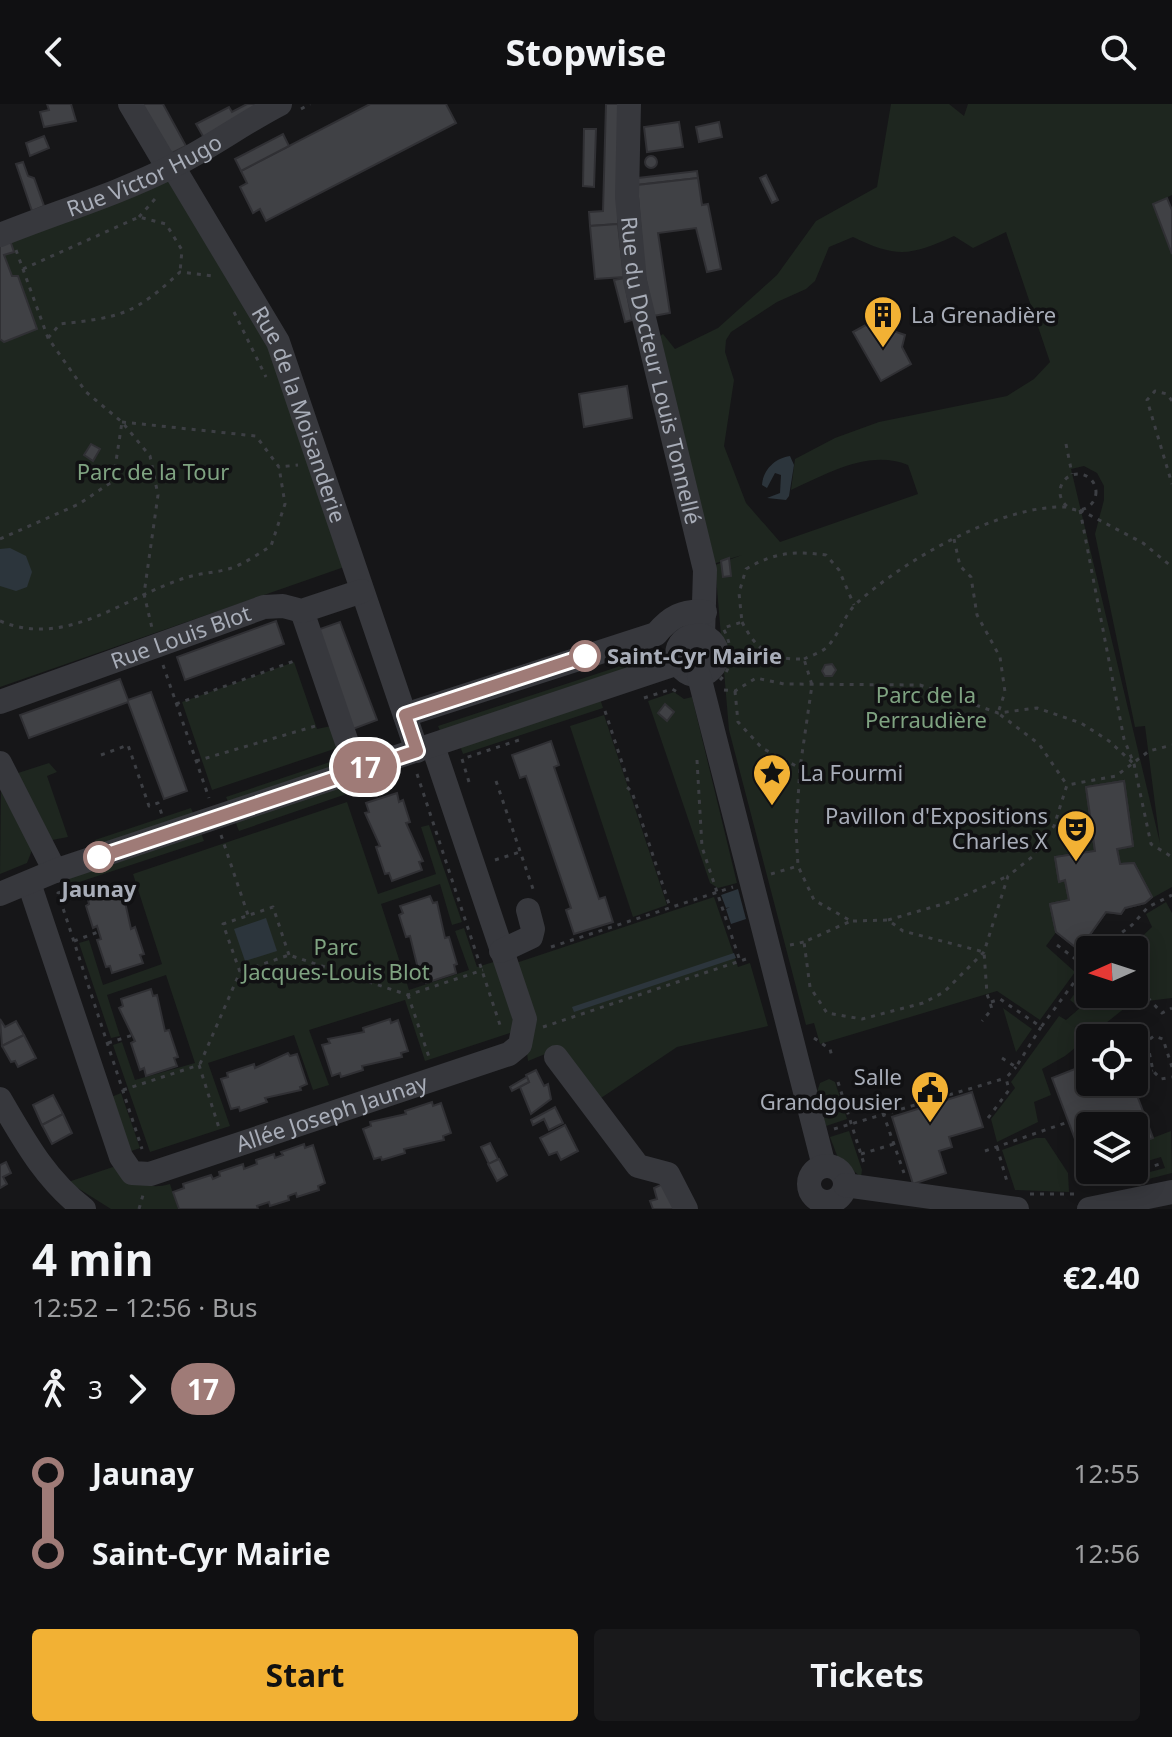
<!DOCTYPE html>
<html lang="en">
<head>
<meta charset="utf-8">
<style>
  body { margin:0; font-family:"Noto Sans",sans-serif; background:#19191b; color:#f1f3f6; height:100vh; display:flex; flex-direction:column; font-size:30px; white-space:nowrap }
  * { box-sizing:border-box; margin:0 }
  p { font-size:26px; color:#9c9d9f }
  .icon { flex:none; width:44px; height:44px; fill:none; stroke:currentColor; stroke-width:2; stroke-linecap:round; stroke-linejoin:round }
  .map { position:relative; height:1105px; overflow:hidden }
  .sheet { display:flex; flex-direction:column; background:#101012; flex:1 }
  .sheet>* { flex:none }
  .badge { padding:0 16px; border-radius:26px; font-size:28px; line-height:52px }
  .needle { width:52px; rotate:267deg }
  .controls { position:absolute; left:1076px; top:832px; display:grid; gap:16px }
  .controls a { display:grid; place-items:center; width:72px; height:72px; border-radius:8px; background:#101012; box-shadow:0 4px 20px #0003,0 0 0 2px #303032; font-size:40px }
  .map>.badge { position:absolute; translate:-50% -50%; box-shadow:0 0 0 4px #fff }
  .legs { display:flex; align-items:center; gap:12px; height:88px; padding:0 32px; font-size:26px }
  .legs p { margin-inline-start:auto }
  .summary { display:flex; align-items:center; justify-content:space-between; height:136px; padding:0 32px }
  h1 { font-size:44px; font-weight:700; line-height:60px }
  .primary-button { display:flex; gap:16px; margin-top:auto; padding:16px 32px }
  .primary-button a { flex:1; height:92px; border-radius:8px; background:#f2b134; color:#111; font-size:32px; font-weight:700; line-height:92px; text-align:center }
  .primary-button a+a { background:#19191b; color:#f1f3f6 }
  ul { padding:0 32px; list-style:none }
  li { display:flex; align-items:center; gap:28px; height:80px; font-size:30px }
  li i { display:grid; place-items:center; width:12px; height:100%; margin:0 10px; background:currentColor }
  li i::after { content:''; width:20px; height:20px; margin:-10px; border:6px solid; border-radius:50%; background:#101012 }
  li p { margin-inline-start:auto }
  li:first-child i { background:linear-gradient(#0000 50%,currentColor 0) }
  li:last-child i { background:linear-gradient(currentColor 50%,#0000 0) }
  header { display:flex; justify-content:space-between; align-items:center; height:104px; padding:0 32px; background:#101012; font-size:36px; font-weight:700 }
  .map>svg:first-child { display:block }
</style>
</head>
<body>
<header><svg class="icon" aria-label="back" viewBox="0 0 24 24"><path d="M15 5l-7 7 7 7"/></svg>Stopwise<svg class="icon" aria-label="search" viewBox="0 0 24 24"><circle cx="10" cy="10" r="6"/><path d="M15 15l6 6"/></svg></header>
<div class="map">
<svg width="1172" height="1105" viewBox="0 0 1172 1105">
  <rect width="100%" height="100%" fill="#161618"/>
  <g fill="#1e261f" fill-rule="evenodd">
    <path d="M891,0H949L964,12L968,0H1172V91L1153,100L1172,150V783L1154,793L1057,827L1046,842L1075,868L1040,916L997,887L820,940L814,919L806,921L729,626L715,461L742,451L713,460L660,232L663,230L675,245L718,224L777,171L816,117L877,83ZM1006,128L1050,258L1034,275L1007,292L879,318L835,334L795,355L791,386C827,370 868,345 908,361L918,390L780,438L746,399L724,342L734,276L725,248L726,236L731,228L777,198L806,185L815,177L829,143L853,133C896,154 911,152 954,132L973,144ZM1084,362L1097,369L1104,382V396L1095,430L1135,623L1145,622L1160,739L1071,365Z"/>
    <path d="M167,72L271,246L347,462L0,583V138Z"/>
    <path d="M657,550L659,557L441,629L438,622Z"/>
    <path d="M294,558L317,625L331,622L337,644L212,686L182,598Z"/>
    <path d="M674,588L684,595L692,593L737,779L718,784L710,779L648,597Z"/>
    <path d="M600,595L603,604L463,650L460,642Z"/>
    <path d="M604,611L667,801L633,813L570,622Z"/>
    <path d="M342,654L341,659L229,700L226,693Z"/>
    <path d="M49,659L57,668L47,672L68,733L52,736L18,669Z"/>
    <path d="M390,666L393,674L239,727L235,717Z"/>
    <path d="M1,687L32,746L27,759L0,770Z"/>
    <path d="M347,698L378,790L436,770L421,723L429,721L462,818L452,821L440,780L381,800L409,886L469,866L455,827L464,824L477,863L497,857L516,927L425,957L405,896L309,926L329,981L313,986L294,931L208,959L230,1022L150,1048L113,941L122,938L135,976L195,959L166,871L107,891L120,932L111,934L79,839L89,836L103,881L162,860L133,770Z"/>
    <path d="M191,704L194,712L98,743L95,736Z"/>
    <path d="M201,729L204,737L67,782L64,774Z"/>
    <path d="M714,793L738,863L750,859L768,922L677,943L598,996L560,944L528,957L516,859Z"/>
    <path d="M1166,798L1172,809V894L1131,899L1065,952L1042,965L1051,991L1034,998L1038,1018L997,1038L991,1015L1015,984L1011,978L1059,912L1066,916L1080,904L1070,896L1090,869V890H1134V846H1128L1152,823L1146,810Z"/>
    <path d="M1003,904L1032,925L1016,948Z"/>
    <path d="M829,975L835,978L847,1015L826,1022L817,988L820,979Z"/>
    <path d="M121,989L140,1044L125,1049L109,994Z"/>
    <path d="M849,1027L862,1066L861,1073L838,1054L830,1033Z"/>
    <path d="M1171,1027L1172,1069L1129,1080L1123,1075L1165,1064L1161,1053L1134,1061V1041Z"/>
    <path d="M1036,1034H1045L1068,1069L1069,1088L1015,1086L1002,1046Z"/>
    <path d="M113,1063C134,1076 145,1087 170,1080L178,1105H111L68,1078Z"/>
  </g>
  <g fill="#2c353c">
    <path d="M790,352L794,361L789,392L786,396L767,394L780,389L781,371L775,369L767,384L762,381C763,366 775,354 790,352Z"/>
    <path d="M10,444L26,452L32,468L27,483L16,487L0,482V445Z"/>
    <path d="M738,785L746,815L731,820L726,805L730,803L726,804L721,791Z"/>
    <path d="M266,814L277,847L245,857L234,825Z"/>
    <path d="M734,849L736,854L574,908L572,903Z"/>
  </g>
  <g fill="#404145" stroke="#303034" stroke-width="2" fill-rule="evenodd">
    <path d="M47,0H71L76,17L44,23L40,8L49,6Z"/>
    <path d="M142,0H163L186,42L170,50Z"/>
    <path d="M247,0H269L204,34L196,20L229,3L232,8Z"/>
    <path d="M370,0H446L456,19L266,117L260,105L253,109L240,83L247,79L241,67Z"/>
    <path d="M606,0H618V120L590,122L589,108L603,107Z"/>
    <path d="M679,18L683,43L647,48L644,23Z"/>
    <path d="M719,18L722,33L699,38L696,23Z"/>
    <path d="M584,25H596L594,83L583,82Z"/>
    <path d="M283,30L289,42L241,67L235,55Z"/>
    <path d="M44,32L49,44L30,52L26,39Z"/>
    <circle cx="651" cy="58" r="6"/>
    <path d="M23,58L28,72L34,74L44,102L32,107L16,60Z"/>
    <path d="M697,67L698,74L637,81L638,74Z"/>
    <path d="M766,71L778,96L772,99L760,74Z"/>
    <path d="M698,74L702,101L708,100L721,165L707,168L696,124L658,129L670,209L653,212L644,167L637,81Z"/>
    <path d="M1167,94L1172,106V150L1153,100Z"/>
    <path d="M618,120L624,173L595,175L590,122Z"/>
    <path d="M10,136L14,148L4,151L12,172H18L37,225L4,238L0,235V139Z"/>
    <path d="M624,174L632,216L625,218L614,176Z"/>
    <path d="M884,211L893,227L905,231L902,243L911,260L881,277L853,228Z"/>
    <path d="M627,282L632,314L584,323L579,290Z"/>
    <path d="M91,340L100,345L93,357L84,351Z"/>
    <path d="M729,454L731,472L723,473L721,457Z"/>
    <path d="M276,517L284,540L185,576L177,553Z"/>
    <path d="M340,518L377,616L353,625L317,526Z"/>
    <path d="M832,560L836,566L832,572H825L822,567L825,561Z"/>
    <path d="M120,575L128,596L151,588L187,687L164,695L128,598L29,634L20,611Z"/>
    <path d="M665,600L674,608L667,617L658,609Z"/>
    <path d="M551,637L559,661L554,663L599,795L605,793L613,818L574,830L566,806L571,804L526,672L520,674L512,651Z"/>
    <path d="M1124,677L1133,742L1117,745L1120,760L1134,759L1152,793L1145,799L1125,804L1121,810L1106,808L1079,846L1056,828L1050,800L1069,796L1065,776L1059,778L1055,753L1095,747L1086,683ZM1102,764L1107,786L1101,794L1096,791L1077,794L1073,775L1094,771L1093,766Z"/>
    <path d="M1124,677L1133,742L1117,745L1120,760L1134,759L1152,793L1145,799L1125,804L1121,810L1106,808L1079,846L1056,828L1050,800L1069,796L1065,776L1059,778L1055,753L1095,747L1086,683Z"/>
    <path d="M397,689L399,698L403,696L410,718L406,719L423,757L419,758L422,766L392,777L389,769L385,770L376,743L380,742L365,709L369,708L366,699Z"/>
    <path d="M117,782L120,790L123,789L131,825L135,823L144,850L140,851L143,859L112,869L110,862L106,863L97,836L101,835L97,822L93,824L86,802L89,800L87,792Z"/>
    <path d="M430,792L433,799L437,798L445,834L449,833L457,860L454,861L456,869L426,879L423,871L420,873L410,832L406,833L399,811L403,809L400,802Z"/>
    <path d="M151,885L153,892L157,891L165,927L169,926L178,953L174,954L177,962L146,972L144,964L140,966L131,939L135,937L119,904L123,902L121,895Z"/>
    <path d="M0,915L5,923L16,917L24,931L2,942Z"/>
    <path d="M390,915L391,919L398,916L408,947L401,949L402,953L362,962L363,966L341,973L340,969L332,972L322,941L330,939L328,935L364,928L363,924Z"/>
    <path d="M24,931L36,954L18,963L15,957L11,958L2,942Z"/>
    <path d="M288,949L290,952L297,950L307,980L300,983L301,986L265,994L267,998L240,1007L239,1003L231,1005L221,975L228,973L227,969L254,960L255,964Z"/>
    <path d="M1090,959V978H1132L1153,1034L1134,1041V1022H1090V1057L1084,1059L1052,974Z"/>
    <path d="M536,966L544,982L548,980L551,995L531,1010L520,983L529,978L526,971Z"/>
    <path d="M527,973L529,978L512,987L510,983Z"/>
    <path d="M972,988L983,1023L949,1033L952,1043L939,1047L946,1069L913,1080L892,1013Z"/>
    <path d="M53,991L63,1010L42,1021L33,1001Z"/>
    <path d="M432,998L433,1002L441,999L451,1029L443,1032L444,1036L404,1045L405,1049L382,1056L381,1053L374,1055L363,1025L371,1022L370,1018L406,1010L405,1007Z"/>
    <path d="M555,1003L563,1019L549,1026L544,1015L533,1021L531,1016Z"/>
    <path d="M63,1010L72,1029L52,1040L42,1021Z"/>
    <path d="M565,1021L578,1047L561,1056L557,1048L549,1051L540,1034Z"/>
    <path d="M490,1039L498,1055L489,1060L481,1043Z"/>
    <path d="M304,1040L305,1044L313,1041L325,1079L318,1082L319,1086L297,1093L296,1089L288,1092L289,1096L270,1102L269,1098L257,1102L258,1105H179L173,1088L184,1084L183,1080L211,1071L213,1075L220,1072L219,1068L243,1060L244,1065L257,1060L256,1056L274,1050L275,1054L283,1051L281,1048Z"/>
    <path d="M499,1055L507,1071L497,1077L488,1060Z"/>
    <path d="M6,1058L11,1069L3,1073L7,1080L0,1084V1061Z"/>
    <path d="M667,1078L680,1105H653L650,1097L657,1095L654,1084Z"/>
  </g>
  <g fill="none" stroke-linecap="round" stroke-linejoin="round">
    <g stroke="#3d3f44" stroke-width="3" stroke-dasharray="4 6" stroke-linecap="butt">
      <path d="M301,5L310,0"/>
      <path d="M139,113L155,95"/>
      <path d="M16,146L48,234L86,288L122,318L150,352L158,391L144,490L152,524"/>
      <path d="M23,165L139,113L166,120L182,146L180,168"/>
      <path d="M234,208L266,273"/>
      <path d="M48,234L60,220C121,213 134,211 180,168L213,172"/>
      <path d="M1172,297L1167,290L1155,287L1147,296L1172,380"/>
      <path d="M122,318L256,332L279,363L298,361"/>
      <path d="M1066,340L1072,370"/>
      <circle cx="1078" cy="388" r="18"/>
      <path d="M1080,406L1124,635L1134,660L1151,740L1172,753"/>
      <path d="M1080,406L1143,439L1172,463"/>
      <path d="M0,435L79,400L113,377L122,318"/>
      <path d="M954,435L960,462L971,473L977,511L1000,553L1005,588L998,609L1039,640L1067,681"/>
      <path d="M0,517C67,545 124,493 185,474C199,469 214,469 228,465C243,461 258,450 271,442L285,400L279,363"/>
      <path d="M742,518C757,547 771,556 804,555L812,581L800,664L796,726L798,762L814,796L851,817L804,838L810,883L827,909L862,915L923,899L944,888L984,848L1008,772L1032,753L1054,722L1067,681L1116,672L1149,647L1172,641"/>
      <path d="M804,555C810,552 820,549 826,544C839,532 844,510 858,498C906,455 1002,400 1068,403"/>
      <path d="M163,561L209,694"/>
      <path d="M720,576C735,561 732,541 723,524L742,518L739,489L746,465C775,448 794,447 826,451L839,466L854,501"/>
      <path d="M724,586L735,587L756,574L784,580L920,581L998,609L1037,604L1081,619L1109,637L1134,660"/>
      <path d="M735,587L738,618L762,644L798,663"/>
      <path d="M644,594L672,585L681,590"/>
      <path d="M176,600L297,556"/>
      <path d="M605,607L628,677L627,683L632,688L670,803"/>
      <path d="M101,651L128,641L149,702L158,699L162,711"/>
      <path d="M697,656L702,743L740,857"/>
      <path d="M196,657L319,621"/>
      <path d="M417,670L501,924"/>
      <path d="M496,677L533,785"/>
      <path d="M469,678L462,655L522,635"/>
      <path d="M221,731L248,811"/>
      <path d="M495,756L520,748"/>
      <path d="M771,770L798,762"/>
      <path d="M61,788L58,789L142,1045"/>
      <path d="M888,816L950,798L1008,772"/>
      <path d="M853,817L888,816L903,827L984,848L987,890L992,905L982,917"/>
      <path d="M74,837L98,828"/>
      <path d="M790,841L804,838"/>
      <path d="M1057,841L1086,863"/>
      <path d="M551,843L733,783"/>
      <path d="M1098,846L1132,821L1148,803L1172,791"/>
      <path d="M289,851L273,803L223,820L240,868L289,851L408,891L483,866"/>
      <path d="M1134,879L1162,909L1172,904"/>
      <path d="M408,891L430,956"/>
      <path d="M991,898L1000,895L1041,923L1090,857"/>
      <path d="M543,923L749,854"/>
      <path d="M814,934L830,945L832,953"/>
      <path d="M108,939L133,931"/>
      <path d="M1002,954L1016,963L1041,923"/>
      <path d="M200,960L240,868"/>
      <path d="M1172,963L1163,935L1154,932L1147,937L1153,967L1161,975L1172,973"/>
      <path d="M1134,975L1153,967"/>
      <path d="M838,978L865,1063"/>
      <path d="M123,986L199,961L220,1027"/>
      <path d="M883,1009L904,1069"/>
      <path d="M988,1014L1009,986L1006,974L1016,963"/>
      <path d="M834,1025L1006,974"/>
      <path d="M997,1043L1008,1081"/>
      <path d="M985,1047L1068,1018"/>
      <path d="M861,1050L894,1040"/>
      <path d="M1119,1077L1124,1071L1160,1060"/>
      <path d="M1030,1090H1074"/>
      <path d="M139,1105L143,1091"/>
    </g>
    <g stroke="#37383d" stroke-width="24">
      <path id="s1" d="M130,0L162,54L178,71L278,238L417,647"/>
      <path id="s2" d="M629,0L627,93L635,177L705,466L703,532"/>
      <path id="s3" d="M0,131C57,108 118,90 173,62C210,44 243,19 280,0"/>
      <path d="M302,507L356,665"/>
      <circle cx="697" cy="551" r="20"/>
      <path d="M699,572L824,1062"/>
      <path id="s4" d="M0,598L264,503L283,502L302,507L362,487"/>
      <path d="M405,611L656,530C670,513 683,506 705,508"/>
      <path d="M0,659L55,767"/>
      <path id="s5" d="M29,779L121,1053L132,1069L150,1070L509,950L520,941L525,915L433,642"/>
      <path d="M0,790L55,767L678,559"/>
      <path d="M501,847L531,833L533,825L528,806"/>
      <path d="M556,953L638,1062L668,1070L686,1105"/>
      <path d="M0,995C24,1036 45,1075 84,1105"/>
      <circle cx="827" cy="1080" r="18"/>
      <path d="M845,1081L1017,1105"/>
      <path d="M1089,1105L1172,1088"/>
    </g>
  </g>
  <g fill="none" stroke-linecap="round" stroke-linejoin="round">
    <defs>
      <path id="line-1" d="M99,753L417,647L405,611L585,552"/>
    </defs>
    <use href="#line-1" stroke="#fff" stroke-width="18"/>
    <use href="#line-1" stroke="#9f7b77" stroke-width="12"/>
  </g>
  <defs>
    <symbol id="building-pin" viewBox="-11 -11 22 30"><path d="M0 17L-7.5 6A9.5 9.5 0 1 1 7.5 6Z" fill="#f2b134" stroke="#111113"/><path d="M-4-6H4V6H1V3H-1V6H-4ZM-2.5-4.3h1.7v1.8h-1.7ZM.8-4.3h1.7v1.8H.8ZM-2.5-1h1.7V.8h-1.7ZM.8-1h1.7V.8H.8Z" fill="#111"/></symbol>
    <symbol id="sight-pin" viewBox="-11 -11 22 30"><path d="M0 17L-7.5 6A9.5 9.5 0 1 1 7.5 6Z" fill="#f2b134" stroke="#111113"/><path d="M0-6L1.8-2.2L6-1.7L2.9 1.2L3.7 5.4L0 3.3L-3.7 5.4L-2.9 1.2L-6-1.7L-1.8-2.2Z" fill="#111"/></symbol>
    <symbol id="theatre-pin" viewBox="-11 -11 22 30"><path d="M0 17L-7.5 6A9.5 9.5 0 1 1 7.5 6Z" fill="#f2b134" stroke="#111113"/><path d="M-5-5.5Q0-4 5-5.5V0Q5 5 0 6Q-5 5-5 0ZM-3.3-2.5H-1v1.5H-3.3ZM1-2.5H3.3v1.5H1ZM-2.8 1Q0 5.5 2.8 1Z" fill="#111"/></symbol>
    <symbol id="civic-pin" viewBox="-11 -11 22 30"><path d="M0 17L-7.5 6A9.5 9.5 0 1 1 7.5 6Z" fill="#f2b134" stroke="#111113"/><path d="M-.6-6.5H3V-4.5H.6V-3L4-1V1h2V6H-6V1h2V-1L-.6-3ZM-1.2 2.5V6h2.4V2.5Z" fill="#111"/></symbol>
  </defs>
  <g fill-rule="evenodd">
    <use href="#building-pin" x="861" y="189" width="44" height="60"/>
    <use href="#sight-pin" x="750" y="647" width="44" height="60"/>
    <use href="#theatre-pin" x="1054" y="703" width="44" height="60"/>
    <use href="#civic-pin" x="908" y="964" width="44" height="60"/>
  </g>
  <g fill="#fff" stroke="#9f7b77" stroke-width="4">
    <circle cx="585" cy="552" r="14"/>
    <circle cx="99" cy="753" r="14"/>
  </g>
  <g text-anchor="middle" stroke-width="7" stroke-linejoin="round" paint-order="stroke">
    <g font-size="22" fill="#a8adb8" stroke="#111113">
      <text dy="8" stroke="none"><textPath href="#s3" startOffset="156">Rue Victor Hugo</textPath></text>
      <text dy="8" stroke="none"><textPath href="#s2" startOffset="270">Rue du Docteur Louis Tonnellé</textPath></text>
      <text dy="8" stroke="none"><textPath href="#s1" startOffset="356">Rue de la Moisanderie</textPath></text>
      <text dy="8" stroke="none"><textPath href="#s4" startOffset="192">Rue Louis Blot</textPath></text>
      <text dy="8" stroke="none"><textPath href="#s5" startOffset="518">Allée Joseph Jaunay</textPath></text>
    </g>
    <g font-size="22" fill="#a8adb8" stroke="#111113" text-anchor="start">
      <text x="911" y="219">La Grenadière</text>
      <text x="800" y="677">La Fourmi</text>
      <text x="1048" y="720" text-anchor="end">Pavillon d'Expositions<tspan x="1048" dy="25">Charles X</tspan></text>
      <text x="902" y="981" text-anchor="end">Salle<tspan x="902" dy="25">Grandgousier</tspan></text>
    </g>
    <g font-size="22" fill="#7fa381" stroke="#111113">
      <text x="153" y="376">Parc de la Tour</text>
      <text x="926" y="599">Parc de la<tspan x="926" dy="25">Perraudière</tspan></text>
      <text x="336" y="851">Parc<tspan x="336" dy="25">Jacques-Louis Blot</tspan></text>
    </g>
    <g font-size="22" font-weight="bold" fill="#a8adb8" stroke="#111113" text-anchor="start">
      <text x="607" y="560">Saint-Cyr Mairie</text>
      <text x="99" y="793" text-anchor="middle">Jaunay</text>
    </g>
  </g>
</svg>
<div class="controls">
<a><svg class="needle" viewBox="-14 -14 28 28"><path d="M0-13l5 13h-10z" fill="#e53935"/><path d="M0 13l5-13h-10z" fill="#9c9d9f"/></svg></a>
<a><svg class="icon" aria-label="locate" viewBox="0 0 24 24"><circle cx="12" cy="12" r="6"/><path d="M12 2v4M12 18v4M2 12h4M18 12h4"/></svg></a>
<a><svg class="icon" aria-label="layers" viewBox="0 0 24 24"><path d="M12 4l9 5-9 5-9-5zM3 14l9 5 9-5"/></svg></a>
</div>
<b class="badge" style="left:365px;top:663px;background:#9f7b77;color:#fff">17</b>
</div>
<section class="sheet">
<div class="summary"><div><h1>4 min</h1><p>12:52 – 12:56 · Bus</p></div><b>€2.40</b></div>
<div class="legs"><svg class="icon" aria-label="walk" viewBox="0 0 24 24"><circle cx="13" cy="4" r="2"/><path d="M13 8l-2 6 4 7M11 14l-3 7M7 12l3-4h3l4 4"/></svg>3<svg class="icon" aria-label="forward" viewBox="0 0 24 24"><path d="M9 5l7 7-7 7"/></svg><b class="badge" style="background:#9f7b77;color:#fff">17</b></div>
<ul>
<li><i style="color:#9f7b77"></i><b>Jaunay</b><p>12:55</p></li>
<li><i style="color:#9f7b77"></i><b>Saint-Cyr Mairie</b><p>12:56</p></li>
</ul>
<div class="primary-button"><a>Start</a><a>Tickets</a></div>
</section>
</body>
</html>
